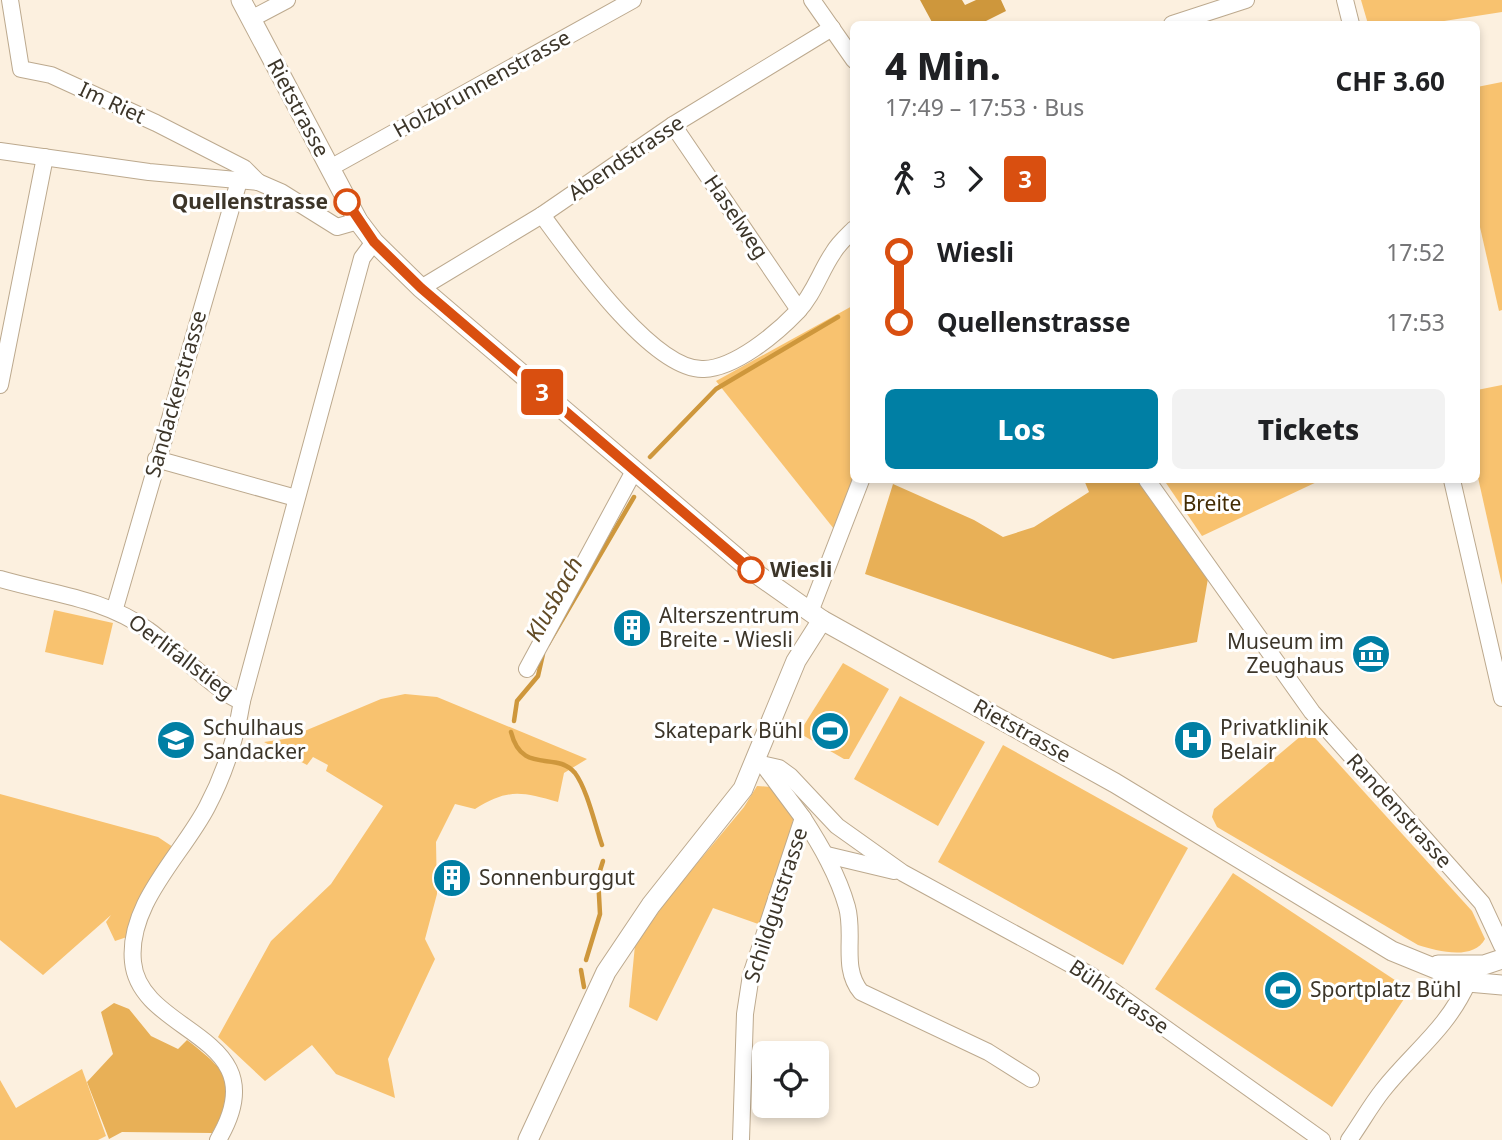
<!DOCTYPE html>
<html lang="de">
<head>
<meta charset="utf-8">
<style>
  body { margin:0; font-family:"Noto Sans",sans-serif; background:#f2f2f2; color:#202124; height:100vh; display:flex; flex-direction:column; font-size:26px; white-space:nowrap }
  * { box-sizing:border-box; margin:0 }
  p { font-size:23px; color:#757577 }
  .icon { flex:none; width:38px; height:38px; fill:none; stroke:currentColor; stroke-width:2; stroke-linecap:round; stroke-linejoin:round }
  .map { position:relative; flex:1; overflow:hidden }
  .drawer { position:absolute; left:850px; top:21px; width:630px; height:462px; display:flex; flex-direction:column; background:#fff; border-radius:10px; box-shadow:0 4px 10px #0003 }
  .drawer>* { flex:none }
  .badge { padding:0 14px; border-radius:5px; font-size:24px; line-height:46px }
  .controls { position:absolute; left:752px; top:1041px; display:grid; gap:14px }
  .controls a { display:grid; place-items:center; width:77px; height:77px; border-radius:10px; background:#fff; box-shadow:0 4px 10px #0003; font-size:35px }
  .map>.badge { position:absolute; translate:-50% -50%; box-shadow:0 0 0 4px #fff }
  .legs { display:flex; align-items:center; gap:10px; height:77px; padding:0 35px; font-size:23px }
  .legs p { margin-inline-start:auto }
  .head { display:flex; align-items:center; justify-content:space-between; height:119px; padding:0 35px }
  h1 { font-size:38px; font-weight:800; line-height:52px }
  .action { display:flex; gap:14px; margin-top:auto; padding:14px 35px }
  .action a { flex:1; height:80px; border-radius:10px; background:#007fa4; color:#fff; font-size:28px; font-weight:800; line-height:80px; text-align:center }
  .action a+a { background:#f2f2f2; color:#202124 }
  ul { padding:0 35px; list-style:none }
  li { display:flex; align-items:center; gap:24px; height:70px; font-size:26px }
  li i { display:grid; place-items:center; width:10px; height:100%; margin:0 9px; background:currentColor }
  li i::after { content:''; width:18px; height:18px; margin:-9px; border:5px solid; border-radius:50%; background:#fff }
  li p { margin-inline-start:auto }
  li:first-child i { background:linear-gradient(#0000 50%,currentColor 0) }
  li:last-child i { background:linear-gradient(currentColor 50%,#0000 0) }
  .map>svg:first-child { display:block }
</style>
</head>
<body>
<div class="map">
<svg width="1502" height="1140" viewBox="0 0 1502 1140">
  <rect width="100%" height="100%" fill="#fcf0df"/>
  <g fill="#f8c26f">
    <path d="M1361,0H1502V12L1425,24H1368Z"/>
    <path d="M1502,82V310L1499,311L1477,214V87Z"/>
    <path d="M854,305V480L834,529L716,381Z"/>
    <path d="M1502,385V585L1477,473V390Z"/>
    <path d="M1164,480H1321L1202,536Z"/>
    <path d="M54,610L113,623L103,665L45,652Z"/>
    <path d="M843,663L889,689L849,759H844L799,733Z"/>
    <path d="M405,694L437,697L587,759L564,773L558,802C521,792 509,788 475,809L455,804L436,842L437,894L425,939L435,959L388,1059L395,1098L336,1074L312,1045L265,1081L218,1037L271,941L331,884L383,806L326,771L328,765L313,757L307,765L264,742L298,737L295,735L381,699Z"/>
    <path d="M900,696L985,742L938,826L854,779Z"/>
    <path d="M1308,730L1472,911L1485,939C1473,961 1437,951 1418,945L1217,827L1212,817L1214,809Z"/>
    <path d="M1003,745L1188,848L1123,965L938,862Z"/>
    <path d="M757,786L771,787L794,817L774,890L761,925L713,908L657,1021L629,1007L635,945L669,897L744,807Z"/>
    <path d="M0,794L158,837L173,847L127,937L115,941L106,922L111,915L43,975L0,940Z"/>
    <path d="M1233,873L1410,990L1332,1107L1155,989Z"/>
    <path d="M82,1069L106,1136L98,1140H0V1080L16,1108Z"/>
  </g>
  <g fill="#e8b057">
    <path d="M1084,480H1147L1210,567L1197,642L1113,659L865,574L893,484L974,520L1003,537L1034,527L1089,492Z"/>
    <path d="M114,1003L129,1009L151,1036L178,1049L187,1040C227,1071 241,1084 212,1133L122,1132L109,1139L87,1082L113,1054L101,1012Z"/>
  </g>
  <path fill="#ce973c" d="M920,0H962L965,5L976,0H1001L1006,11L980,24H933Z"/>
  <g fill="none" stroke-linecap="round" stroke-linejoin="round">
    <g stroke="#ce973c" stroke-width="4.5">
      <path d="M650,457L716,389L838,317"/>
      <path d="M548,644L634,497"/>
      <path d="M514,721L517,701L538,676L543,654"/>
      <path d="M511,732C522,776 556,750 575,773C587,789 595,825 602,845"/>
      <path d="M586,960L600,914L598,877L603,861"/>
      <path d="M581,970L584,987"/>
    </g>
    <defs>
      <g id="minor">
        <path d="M10,0L21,69L51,75L156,123L244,168L258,182"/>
        <path d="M812,0L854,60"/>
        <path d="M1345,0L1351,24"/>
        <path d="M251,19L287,0"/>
        <path d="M1172,24L1246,0"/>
        <path d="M673,125L799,310"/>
        <path d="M0,151L149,172L258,182L281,192L337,227L358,221"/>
        <path d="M330,168L633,0"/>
        <path d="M542,215C570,253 653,372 704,369C735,368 776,334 797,312C814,294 820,272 833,253C838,244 847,236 854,229"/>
        <path d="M421,288L542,215L673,125L832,28"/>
        <path d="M0,385L45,157"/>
        <path d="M156,459L296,498"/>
        <path d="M1147,480L1312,712L1482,903L1502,946"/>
        <path d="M1452,480L1502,698"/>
        <path d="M0,579C51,594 104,598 148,630C167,643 227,700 242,701"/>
        <path d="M115,608L239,181"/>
        <path d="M810,612L861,480"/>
        <path d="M527,669L634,471"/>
        <path d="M756,763L779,768L790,776L837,826L903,873L1092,976L1322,1140"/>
        <path d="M803,818C821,846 838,875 847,907C855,936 841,968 861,992L988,1052L1031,1079"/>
        <path d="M827,855L894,871"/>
        <path d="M218,1140C281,1034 140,1036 133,962C127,904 182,855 207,807C225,773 236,738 242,701L356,280L362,258L374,242"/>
        <path d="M741,1140L745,1014L751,975L803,818L765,767"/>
        <path d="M1349,1140C1361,1123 1371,1105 1383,1090C1414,1051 1447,1029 1468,982"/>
      </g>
      <g id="tertiary">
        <path d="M241,0L358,221L374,242L421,288L751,570L822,620L1115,783L1392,951L1468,982L1502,985"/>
        <path d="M1438,965H1484L1502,959"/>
        <path d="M528,1140L606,972L651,905L743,789L796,661L822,620"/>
      </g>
    </defs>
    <use href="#minor" stroke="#bca98e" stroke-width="18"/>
    <use href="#tertiary" stroke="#bca98e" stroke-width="21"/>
    <use href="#minor" stroke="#fff" stroke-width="16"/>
    <use href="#tertiary" stroke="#fff" stroke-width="19"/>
  </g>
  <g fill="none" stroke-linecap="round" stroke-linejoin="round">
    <defs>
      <path id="line-1" d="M347,202L374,242L421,288L751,570"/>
    </defs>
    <use href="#line-1" stroke="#fff" stroke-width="16"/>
    <use href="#line-1" stroke="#d94f10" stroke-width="10"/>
  </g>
  <defs>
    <symbol id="building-disc" viewBox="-11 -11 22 22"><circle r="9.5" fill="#007fa4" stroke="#fff"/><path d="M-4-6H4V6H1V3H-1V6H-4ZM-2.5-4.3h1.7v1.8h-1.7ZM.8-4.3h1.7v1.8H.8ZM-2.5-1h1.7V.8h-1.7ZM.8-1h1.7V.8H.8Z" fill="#fff"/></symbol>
    <symbol id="museum-disc" viewBox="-11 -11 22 22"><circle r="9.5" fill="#007fa4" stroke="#fff"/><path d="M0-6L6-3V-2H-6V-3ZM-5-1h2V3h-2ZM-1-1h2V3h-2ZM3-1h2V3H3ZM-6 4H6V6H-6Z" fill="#fff"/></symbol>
    <symbol id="stadium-disc" viewBox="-11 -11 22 22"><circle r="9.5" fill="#007fa4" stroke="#fff"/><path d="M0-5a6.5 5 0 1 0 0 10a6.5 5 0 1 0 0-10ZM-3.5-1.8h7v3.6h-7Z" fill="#fff"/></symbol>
    <symbol id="school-disc" viewBox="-11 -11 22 22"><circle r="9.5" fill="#007fa4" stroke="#fff"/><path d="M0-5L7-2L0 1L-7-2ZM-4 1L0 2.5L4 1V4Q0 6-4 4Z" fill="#fff"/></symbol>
    <symbol id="hospital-disc" viewBox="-11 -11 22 22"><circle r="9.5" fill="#007fa4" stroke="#fff"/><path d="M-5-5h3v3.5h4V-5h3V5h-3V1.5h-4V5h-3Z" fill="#fff"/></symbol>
  </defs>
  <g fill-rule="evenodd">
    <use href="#building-disc" x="610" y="606" width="44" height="44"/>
    <use href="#museum-disc" x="1349" y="632" width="44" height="44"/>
    <use href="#stadium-disc" x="808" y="709" width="44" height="44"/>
    <use href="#school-disc" x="154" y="718" width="44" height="44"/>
    <use href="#hospital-disc" x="1171" y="718" width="44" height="44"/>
    <use href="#building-disc" x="430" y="856" width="44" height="44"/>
    <use href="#stadium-disc" x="1261" y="968" width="44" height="44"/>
  </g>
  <g fill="#fff" stroke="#d94f10" stroke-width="3.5">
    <circle cx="347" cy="202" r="12"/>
    <circle cx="751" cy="570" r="12"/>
  </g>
  <g text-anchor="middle" stroke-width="6" stroke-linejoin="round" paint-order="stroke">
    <g font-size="21" fill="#3c3529" stroke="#fff">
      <text transform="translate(482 84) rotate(-29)" y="7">Holzbrunnenstrasse</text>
      <text transform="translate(112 103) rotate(25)" y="7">Im Riet</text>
      <text transform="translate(298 108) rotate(62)" y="7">Rietstrasse</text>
      <text transform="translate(626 158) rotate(-34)" y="7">Abendstrasse</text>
      <text transform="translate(736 217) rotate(56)" y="7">Haselweg</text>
      <text transform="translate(176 394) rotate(-74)" y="7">Sandackerstrasse</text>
      <text transform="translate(181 657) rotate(37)" y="7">Oerlifallstieg</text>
      <text transform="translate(1022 731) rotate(29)" y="7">Rietstrasse</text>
      <text transform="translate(1399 811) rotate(48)" y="7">Randenstrasse</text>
      <text transform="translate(776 905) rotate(-72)" y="7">Schildgutstrasse</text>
      <text transform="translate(1119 997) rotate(34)" y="7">Bühlstrasse</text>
    </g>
    <g font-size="21" font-weight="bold" fill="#3c3529" stroke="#fff" text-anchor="end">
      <text x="328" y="209">Quellenstrasse</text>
      <text x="770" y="577" text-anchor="start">Wiesli</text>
    </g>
    <g font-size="21" fill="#422b03" stroke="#fff">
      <text x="1212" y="511">Breite</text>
    </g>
    <g font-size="21" fill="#3c3529" stroke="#fff" text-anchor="start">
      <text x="659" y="623">Alterszentrum<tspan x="659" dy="24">Breite - Wiesli</tspan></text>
      <text x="1344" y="649" text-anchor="end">Museum im<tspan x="1344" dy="24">Zeughaus</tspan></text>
      <text x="203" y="735">Schulhaus<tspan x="203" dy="24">Sandacker</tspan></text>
      <text x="1220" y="735">Privatklinik<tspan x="1220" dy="24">Belair</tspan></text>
      <text x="803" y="738" text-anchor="end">Skatepark Bühl</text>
      <text x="479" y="885">Sonnenburggut</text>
      <text x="1310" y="997">Sportplatz Bühl</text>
    </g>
    <g font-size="23" font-style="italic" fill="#624b26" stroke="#fff">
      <text transform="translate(554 599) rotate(-61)" y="8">Klusbach</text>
    </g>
  </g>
</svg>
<div class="controls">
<a><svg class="icon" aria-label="locate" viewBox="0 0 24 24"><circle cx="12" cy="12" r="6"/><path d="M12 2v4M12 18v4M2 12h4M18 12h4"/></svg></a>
</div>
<b class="badge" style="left:542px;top:392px;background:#d94f10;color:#fff">3</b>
<section class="drawer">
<div class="head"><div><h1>4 Min.</h1><p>17:49 – 17:53 · Bus</p></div><b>CHF 3.60</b></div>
<div class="legs"><svg class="icon" aria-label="walk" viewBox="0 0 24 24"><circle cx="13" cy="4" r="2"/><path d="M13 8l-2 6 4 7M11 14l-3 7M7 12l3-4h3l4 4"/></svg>3<svg class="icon" aria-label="forward" viewBox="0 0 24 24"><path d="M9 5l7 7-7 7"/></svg><b class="badge" style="background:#d94f10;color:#fff">3</b></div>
<ul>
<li><i style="color:#d94f10"></i><b>Wiesli</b><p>17:52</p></li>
<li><i style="color:#d94f10"></i><b>Quellenstrasse</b><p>17:53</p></li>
</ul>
<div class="action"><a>Los</a><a>Tickets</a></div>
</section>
</div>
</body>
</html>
